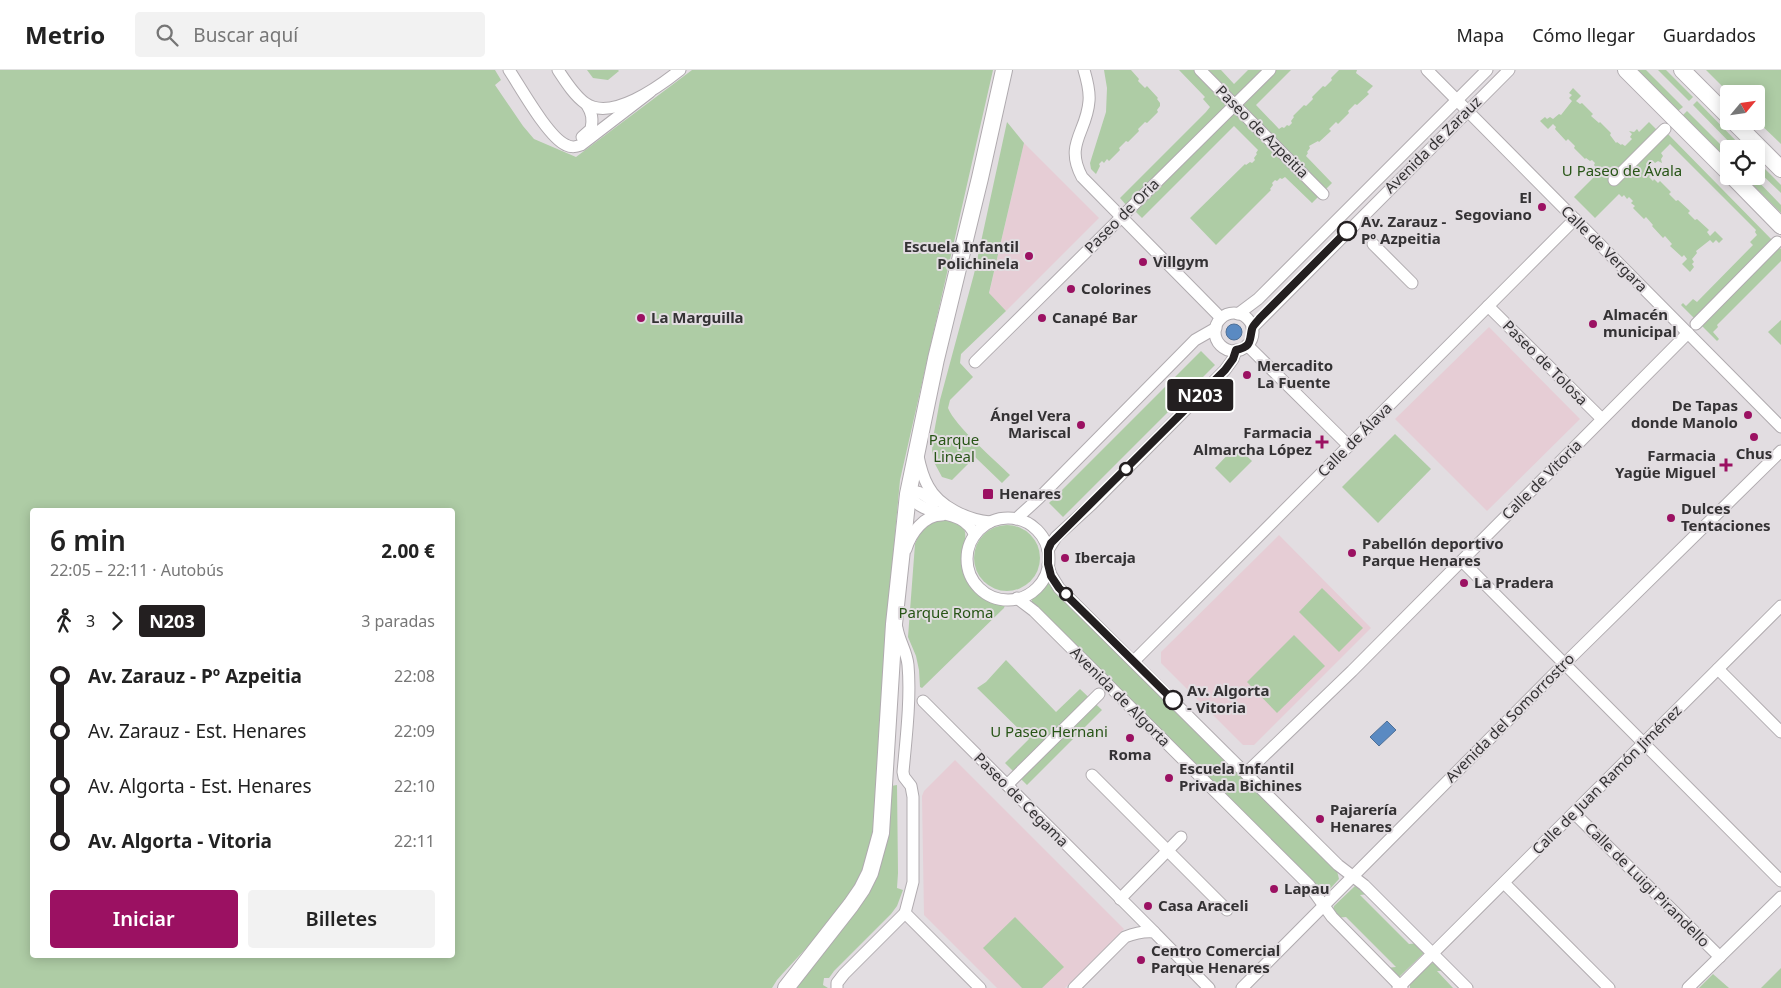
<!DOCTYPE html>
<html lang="es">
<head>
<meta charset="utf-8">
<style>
  body { margin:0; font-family:"Noto Sans",sans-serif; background:#f2f2f2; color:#222; height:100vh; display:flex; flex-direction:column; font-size:19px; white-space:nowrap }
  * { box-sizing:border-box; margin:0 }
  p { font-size:16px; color:#767676 }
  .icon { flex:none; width:28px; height:28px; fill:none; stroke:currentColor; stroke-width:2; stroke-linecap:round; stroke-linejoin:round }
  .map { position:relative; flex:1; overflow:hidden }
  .side { position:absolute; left:30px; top:438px; width:425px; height:450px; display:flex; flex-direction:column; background:#fff; border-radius:5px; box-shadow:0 2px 12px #0003 }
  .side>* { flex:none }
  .badge { padding:0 10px; border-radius:4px; font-size:18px; line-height:32px }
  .needle { width:32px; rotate:61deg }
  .controls { position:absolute; left:1720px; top:15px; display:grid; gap:10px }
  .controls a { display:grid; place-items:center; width:45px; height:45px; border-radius:5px; background:#fff; box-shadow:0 2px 12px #0003; font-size:25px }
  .map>.badge { position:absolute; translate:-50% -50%; box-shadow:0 0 0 2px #fff }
  .legs { display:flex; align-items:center; gap:8px; height:55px; padding:0 20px; font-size:16px }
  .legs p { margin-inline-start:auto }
  .head { display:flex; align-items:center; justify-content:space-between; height:85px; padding:0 20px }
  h1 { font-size:28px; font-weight:600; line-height:38px }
  .cta { display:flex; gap:10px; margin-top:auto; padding:10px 20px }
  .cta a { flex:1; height:58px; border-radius:5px; background:#9b1162; color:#fff; font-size:20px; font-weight:600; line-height:58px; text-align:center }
  .cta a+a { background:#f2f2f2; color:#222 }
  ul { padding:0 20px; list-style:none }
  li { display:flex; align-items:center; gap:18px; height:55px; font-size:19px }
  li i { display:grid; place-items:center; width:8px; height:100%; margin:0 6px; background:currentColor }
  li i::after { content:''; width:12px; height:12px; margin:-6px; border:4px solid; border-radius:50%; background:#fff }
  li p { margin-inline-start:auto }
  li:first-child i { background:linear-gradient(#0000 50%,currentColor 0) }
  li:last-child i { background:linear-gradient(currentColor 50%,#0000 0) }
  header { display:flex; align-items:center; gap:30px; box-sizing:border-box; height:70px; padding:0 25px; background:#fff; border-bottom:1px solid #e0e0e0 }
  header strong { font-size:24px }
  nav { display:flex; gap:28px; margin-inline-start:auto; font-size:18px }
  .search { width:350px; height:45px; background:#f2f2f2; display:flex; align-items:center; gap:12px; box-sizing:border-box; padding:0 18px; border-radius:5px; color:#767676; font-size:19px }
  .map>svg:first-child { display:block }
</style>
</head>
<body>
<header>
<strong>Metrio</strong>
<div class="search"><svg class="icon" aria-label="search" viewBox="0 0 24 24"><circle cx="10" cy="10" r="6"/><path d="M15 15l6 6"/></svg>Buscar aquí</div>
<nav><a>Mapa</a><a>Cómo llegar</a><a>Guardados</a></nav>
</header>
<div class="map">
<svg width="1781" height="918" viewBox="0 0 1781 918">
  <rect width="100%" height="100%" fill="#e2dde1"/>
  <g fill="#e6cdd5">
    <path d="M1024,73L1099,148L1006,241L989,224Z"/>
    <path d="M1489,257L1580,349L1487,441L1395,349Z"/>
    <path d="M1279,465L1371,558L1254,675H1243L1161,593V582Z"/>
    <path d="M955,690L1124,859L1065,918H997L924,845L922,726L924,721Z"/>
  </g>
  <g fill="#aecca5" fill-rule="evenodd">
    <path d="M0,0H495L501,10L495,15L523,56L534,69L576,87L692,0H993L900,410L889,529L876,745C873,763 871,782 864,798C847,840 806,877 777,910L772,918H0ZM32,440H452V885H32Z"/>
    <path d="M587,0H618L619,1L608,10L593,8Z"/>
    <path d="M1104,0H1131L1139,9L1138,11L1145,18L1147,16L1158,28L1157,29L1160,33V36L1157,40L1158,42L1147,53L1145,52L1138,59L1139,61L1128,72L1126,71L1119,78L1120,80L1109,91L1107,89L1104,93L1102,91L1099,94L1100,96L1096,104L1091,99L1090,93L1106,42L1107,18Z"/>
    <path d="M1179,0H1196L1229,34L1127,136L1120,128L1206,42L1210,37L1203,29L1205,27Z"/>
    <path d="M1204,0H1221L1234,14L1248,0H1266L1236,30Z"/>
    <path d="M1274,0H1291L1256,35L1279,59L1282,57L1284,58L1287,55L1289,56L1292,53L1291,51L1294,47L1293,46L1304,35L1306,36L1313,29L1312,27L1323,16L1325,17L1332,10L1331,8L1339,0H1357L1356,3L1373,16L1367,22L1369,24L1357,35L1355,34L1348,41L1349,43L1338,54L1336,52L1329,59L1331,61L1319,72L1318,71L1309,76L1310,78L1307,82L1308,83L1306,86L1332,113L1325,120L1240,37Z"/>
    <path d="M1638,0H1646L1683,37L1678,41Z"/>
    <path d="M1658,0H1666L1693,27L1689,31Z"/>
    <path d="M1706,0H1781V74L1756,50V24H1730Z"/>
    <path d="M1573,18L1581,26L1576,31L1580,34L1582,33L1593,44L1591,46L1599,53L1600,52L1611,63L1610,65L1616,73L1617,72L1621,75L1622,74L1625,76L1632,69L1630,67L1632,64L1629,61L1634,62L1637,59L1639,62L1649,52L1662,65L1667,63L1774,172L1696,250L1681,235L1683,233L1686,236L1693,229L1697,232L1753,175L1750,172L1757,165L1755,162L1756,160L1670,74L1661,83L1663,86L1661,89L1662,93L1658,91L1655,93L1653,91L1646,98L1649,100L1647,102L1651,105L1649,107L1653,111L1654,109L1658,113L1660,111L1671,122L1669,124L1676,131L1678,130L1690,141L1688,143L1695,150L1697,149L1709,160L1707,162L1710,166L1715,161L1723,169L1719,173L1716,170L1713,173L1710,170L1696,181L1697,183L1692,189L1694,192L1692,194L1694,197L1690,202L1682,194L1687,189L1684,185L1682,187L1670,176L1672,174L1665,166L1663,168L1652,156L1653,155L1646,147L1644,149L1633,138L1635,136L1631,133L1633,131L1629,127L1627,129L1624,125L1622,127L1619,124L1595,148L1574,127L1598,103L1596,100L1597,99L1594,95L1595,93L1592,90L1590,91L1586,88L1585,89L1574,78L1575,76L1568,69L1566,71L1555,59L1556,57L1553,54L1548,59L1540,51L1545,47L1547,49L1550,47L1553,49L1559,44L1561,45L1572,31L1569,28L1572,25L1569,23Z"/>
    <path d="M1697,31L1744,79H1736L1693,35Z"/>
    <path d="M1233,41L1285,91L1286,96H1290L1317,124L1318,127L1312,133L1285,107L1282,109L1280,108L1277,111L1275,110L1272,113L1273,115L1270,119L1271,120L1216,175L1190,148L1245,94L1246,95L1250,92L1252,93L1255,90L1254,88L1257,84L1256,83L1258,80L1234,56L1142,148L1134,140Z"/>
    <path d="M1687,41L1729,83V91L1683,45Z"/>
    <path d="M1007,52L1024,73L989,223L1006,241L961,284L960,293L973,307L950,330L948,338C955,356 995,390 1010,405L1002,413L975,387L952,410L942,407L935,394L932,381L933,368L940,330L974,204Z"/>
    <path d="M1757,91L1781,115V123L1756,99Z"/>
    <path d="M1744,106H1753L1781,135V143Z"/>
    <path d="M1778,176L1781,179V191L1717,255L1718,257L1713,262L1719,269L1717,271L1700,254Z"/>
    <path d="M1781,250V275L1768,262Z"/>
    <path d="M1201,281L1215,295L1063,447L1049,433Z"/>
    <path d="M1395,364L1431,399L1378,453L1342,417Z"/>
    <path d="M1236,376L1252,391L1230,413L1215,398Z"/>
    <path d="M939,448C947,449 959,451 964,459C967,465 964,475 963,482C960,510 979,529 1005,535L1004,538L922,618L920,617L919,600L916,586L908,567L915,474C920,460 927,455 939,448Z"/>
    <circle cx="1007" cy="488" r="33"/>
    <path d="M1047,513H1050L1337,801L1339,809L1329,820L1323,822L1319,820L1032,532V528L1041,520Z"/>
    <path d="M1322,518L1363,558L1339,582L1299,542Z"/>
    <path d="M1294,565L1325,596L1277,643L1247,612Z"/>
    <path d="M1006,590L1056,642L1080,619L1102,640L1027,715L1005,693L1029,669L977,618L986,612Z"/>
    <path d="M897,715L898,803L897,818L903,820L897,836L891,844L834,901L829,908H824L823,915L828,918H794L855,843L891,716Z"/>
    <path d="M1355,816H1357L1368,824L1360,825L1409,874L1420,873L1425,882L1399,907L1386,898L1396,897L1346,847L1336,848L1333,839L1334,836Z"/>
    <path d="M1015,847L1064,897L1042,918H1022L983,878Z"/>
    <path d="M1433,893H1437L1447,901H1437L1453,918H1410V913L1430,894Z"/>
    <path d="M1781,898V918H1761Z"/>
    <path d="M1713,904L1729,918H1699Z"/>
  </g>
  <g fill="#5a8ac2" stroke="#4f7097">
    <circle cx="1234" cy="262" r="8"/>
    <path d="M1387,651L1396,660L1379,676L1370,667Z"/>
  </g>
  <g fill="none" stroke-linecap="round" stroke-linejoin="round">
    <defs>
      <g id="street">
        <path d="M509,0C521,18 548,67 566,75C572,78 576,77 581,75L650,22"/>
        <path d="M558,0C566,12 574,25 585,33C611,52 660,16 680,0"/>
        <path d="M1084,0C1087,10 1090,21 1089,31C1087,62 1064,74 1082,107L1221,248"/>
        <path d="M1200,0L1323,124"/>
        <path d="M1427,0L1781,357"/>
        <path d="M582,67L591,59C593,49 592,43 587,35"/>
        <path d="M1614,110L1665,59"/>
        <path d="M1373,174L1412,213"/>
        <path d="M1488,236L1602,349"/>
        <circle cx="1234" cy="262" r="19"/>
        <path d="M1238,244L1258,229L1487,0"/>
        <path d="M1696,254L1777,172"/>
        <path d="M1252,258L1509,0"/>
        <path d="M1247,275L1349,376"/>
        <path d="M975,292L1270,0"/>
        <path d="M918,386C920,396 923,407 928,416C939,437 968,450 990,452"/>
        <path d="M908,421C921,420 925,427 935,432"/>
        <path d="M908,424C927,452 960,434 975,465"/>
        <circle cx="1008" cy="489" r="41"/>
        <path d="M1016,449L1039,428L1195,270L1216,258"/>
        <path d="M906,479C911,463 924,445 942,445"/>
        <path d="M1048,480L1056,467L1092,434L1225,300L1233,289L1236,280"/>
        <path d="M1462,491L1781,811"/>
        <path d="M1048,495L1051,505L1059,518L1338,795L1364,815L1467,918"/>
        <path d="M1017,528L1034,541L1309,815L1332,847L1402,918"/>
        <path d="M897,558C899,571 907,582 908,595C911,628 906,669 903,702L904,707L911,716L913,727V812L905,843L980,918"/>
        <path d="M1134,591L1575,149"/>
        <path d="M1718,599L1781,662"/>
        <path d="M923,631L1154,862"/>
        <path d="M1246,703L1352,601L1688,263"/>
        <path d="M1092,705L1227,840"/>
        <path d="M1007,715L1099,624"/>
        <path d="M1574,743L1720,887"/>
        <path d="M1504,813L1609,918"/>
        <path d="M1120,829L1181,767"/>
        <path d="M837,918V913L844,904L905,843"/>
        <path d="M1074,918L1125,867C1135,863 1143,861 1154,862L1209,918"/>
        <path d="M1242,918L1552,606L1781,381"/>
        <path d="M1398,918L1781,536"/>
        <path d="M1688,918L1781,827"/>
      </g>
      <g id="secondary">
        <path d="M1626,0L1729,103"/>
        <path d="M1682,0L1729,47"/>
        <path d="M1733,51L1781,99"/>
        <path d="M1732,106L1781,156"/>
        <path d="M786,918L851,835L862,819L870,803L881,763L894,554L908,424L936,289L980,108L1004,0"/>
      </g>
    </defs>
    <use href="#street" stroke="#b0abaf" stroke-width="13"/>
    <use href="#secondary" stroke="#b0abaf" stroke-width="18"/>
    <use href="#street" stroke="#fff" stroke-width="11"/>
    <use href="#secondary" stroke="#fff" stroke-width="16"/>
  </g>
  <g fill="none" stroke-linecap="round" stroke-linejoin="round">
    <defs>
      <path id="line-1" d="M1173,630L1059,518L1051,506L1048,494V480L1051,473L1225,300L1233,289L1236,280C1252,276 1249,272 1252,259C1253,255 1258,251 1260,248L1347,161"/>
    </defs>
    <use href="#line-1" stroke="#fff" stroke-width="11"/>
    <use href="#line-1" stroke="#231f20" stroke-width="8"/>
  </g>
  <g fill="#9b1162" stroke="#e2dde1" stroke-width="2">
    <circle cx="1542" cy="137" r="5"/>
    <circle cx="1029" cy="186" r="5"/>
    <circle cx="1143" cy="192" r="5"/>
    <circle cx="1071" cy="219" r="5"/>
    <circle cx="641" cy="248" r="5"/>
    <circle cx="1042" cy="248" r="5"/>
    <circle cx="1593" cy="254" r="5"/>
    <circle cx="1247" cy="305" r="5"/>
    <circle cx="1748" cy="345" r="5"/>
    <circle cx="1081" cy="355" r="5"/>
    <circle cx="1754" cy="367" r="5"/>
    <path d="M1319.5 364.5h5v5h5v5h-5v5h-5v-5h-5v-5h5z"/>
    <path d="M1723.5 387.5h5v5h5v5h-5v5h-5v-5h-5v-5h5z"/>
    <rect x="982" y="418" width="12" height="12" rx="2.5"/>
    <circle cx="1671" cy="448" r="5"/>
    <circle cx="1352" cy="483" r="5"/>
    <circle cx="1065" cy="488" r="5"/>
    <circle cx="1464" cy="513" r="5"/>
    <circle cx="1130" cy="668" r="5"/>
    <circle cx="1169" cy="708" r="5"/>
    <circle cx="1320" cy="749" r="5"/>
    <circle cx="1274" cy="819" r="5"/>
    <circle cx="1148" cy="836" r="5"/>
    <circle cx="1141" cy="890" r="5"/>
  </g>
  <g fill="#fff" stroke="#231f20" stroke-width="2.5">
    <circle cx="1347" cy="161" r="9"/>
    <circle cx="1126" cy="399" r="6"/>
    <circle cx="1066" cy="524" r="6"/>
    <circle cx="1173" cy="630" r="9"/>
  </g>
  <g text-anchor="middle" stroke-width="4" stroke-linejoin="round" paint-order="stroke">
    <g font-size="15" fill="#343234" stroke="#e2dde1">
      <text transform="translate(1262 62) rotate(45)" y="5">Paseo de Azpeitia</text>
      <text transform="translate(1433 75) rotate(-45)" y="5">Avenida de Zarauz</text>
      <text transform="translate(1122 146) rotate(-45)" y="5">Paseo de Oria</text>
      <text transform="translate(1604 179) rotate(45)" y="5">Calle de Vergara</text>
      <text transform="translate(1545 293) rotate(45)" y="5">Paseo de Tolosa</text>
      <text transform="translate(1355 370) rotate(-45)" y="5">Calle de Álava</text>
      <text transform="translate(1542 410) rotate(-45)" y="5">Calle de Vitoria</text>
      <text transform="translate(1120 627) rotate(45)" y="5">Avenida de Algorta</text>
      <text transform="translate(1510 648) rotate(-45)" y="5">Avenida del Somorrostro</text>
      <text transform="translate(1607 710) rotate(-45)" y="5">Calle de Juan Ramón Jiménez</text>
      <text transform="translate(1021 730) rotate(45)" y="5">Paseo de Cegama</text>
      <text transform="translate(1647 815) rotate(45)" y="5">Calle de Luigi Pirandello</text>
    </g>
    <g font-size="15" fill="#285517" stroke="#e2dde1">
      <text x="1622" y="106">U Paseo de Ávala</text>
      <text x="954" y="375">Parque<tspan x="954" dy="17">Lineal</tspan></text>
      <text x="946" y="548">Parque Roma</text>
      <text x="1049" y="667">U Paseo Hernani</text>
    </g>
    <g font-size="15" font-weight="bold" fill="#343234" stroke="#e2dde1" text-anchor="start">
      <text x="1532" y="133" text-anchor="end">El<tspan x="1532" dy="17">Segoviano</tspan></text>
      <text x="1019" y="182" text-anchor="end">Escuela Infantil<tspan x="1019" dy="17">Polichinela</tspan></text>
      <text x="1153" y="197">Villgym</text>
      <text x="1081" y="224">Colorines</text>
      <text x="1603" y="250">Almacén<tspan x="1603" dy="17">municipal</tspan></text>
      <text x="651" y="253">La Marguilla</text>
      <text x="1052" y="253">Canapé Bar</text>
      <text x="1257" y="301">Mercadito<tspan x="1257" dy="17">La Fuente</tspan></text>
      <text x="1738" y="341" text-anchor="end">De Tapas<tspan x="1738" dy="17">donde Manolo</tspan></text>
      <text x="1071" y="351" text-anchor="end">Ángel Vera<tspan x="1071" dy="17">Mariscal</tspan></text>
      <text x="1312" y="368" text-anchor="end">Farmacia<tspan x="1312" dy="17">Almarcha López</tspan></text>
      <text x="1754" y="389" text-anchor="middle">Chus</text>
      <text x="1716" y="391" text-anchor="end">Farmacia<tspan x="1716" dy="17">Yagüe Miguel</tspan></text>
      <text x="999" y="429">Henares</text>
      <text x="1681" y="444">Dulces<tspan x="1681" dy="17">Tentaciones</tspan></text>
      <text x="1362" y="479">Pabellón deportivo<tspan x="1362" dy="17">Parque Henares</tspan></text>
      <text x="1075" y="493">Ibercaja</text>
      <text x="1474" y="518">La Pradera</text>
      <text x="1130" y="690" text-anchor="middle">Roma</text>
      <text x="1179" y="704">Escuela Infantil<tspan x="1179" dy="17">Privada Bichines</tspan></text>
      <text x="1330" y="745">Pajarería<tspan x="1330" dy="17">Henares</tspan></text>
      <text x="1284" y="824">Lapau</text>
      <text x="1158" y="841">Casa Araceli</text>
      <text x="1151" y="886">Centro Comercial<tspan x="1151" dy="17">Parque Henares</tspan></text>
    </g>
    <g font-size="15" font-weight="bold" fill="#343234" stroke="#e2dde1" text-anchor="start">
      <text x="1361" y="157">Av. Zarauz -<tspan x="1361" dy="17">Pº Azpeitia</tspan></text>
      <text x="1187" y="626">Av. Algorta<tspan x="1187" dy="17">- Vitoria</tspan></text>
    </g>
  </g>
</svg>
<div class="controls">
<a><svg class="needle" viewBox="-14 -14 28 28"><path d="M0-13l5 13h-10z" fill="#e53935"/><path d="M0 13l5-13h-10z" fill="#767676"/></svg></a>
<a><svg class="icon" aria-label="locate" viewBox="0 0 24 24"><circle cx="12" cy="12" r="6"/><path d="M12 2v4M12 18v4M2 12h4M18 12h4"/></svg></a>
</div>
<b class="badge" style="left:1200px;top:325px;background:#231f20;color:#fff">N203</b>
<section class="side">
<div class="head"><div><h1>6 min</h1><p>22:05 – 22:11 · Autobús</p></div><b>2.00 €</b></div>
<div class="legs"><svg class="icon" aria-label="walk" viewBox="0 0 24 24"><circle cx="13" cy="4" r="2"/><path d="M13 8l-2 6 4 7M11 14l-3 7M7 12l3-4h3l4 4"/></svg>3<svg class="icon" aria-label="forward" viewBox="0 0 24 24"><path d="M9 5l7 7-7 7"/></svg><b class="badge" style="background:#231f20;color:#fff">N203</b><p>3 paradas</p></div>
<ul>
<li><i style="color:#231f20"></i><b>Av. Zarauz - Pº Azpeitia</b><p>22:08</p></li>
<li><i style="color:#231f20"></i><span>Av. Zarauz - Est. Henares</span><p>22:09</p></li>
<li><i style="color:#231f20"></i><span>Av. Algorta - Est. Henares</span><p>22:10</p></li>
<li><i style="color:#231f20"></i><b>Av. Algorta - Vitoria</b><p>22:11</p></li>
</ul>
<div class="cta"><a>Iniciar</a><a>Billetes</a></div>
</section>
</div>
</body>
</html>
